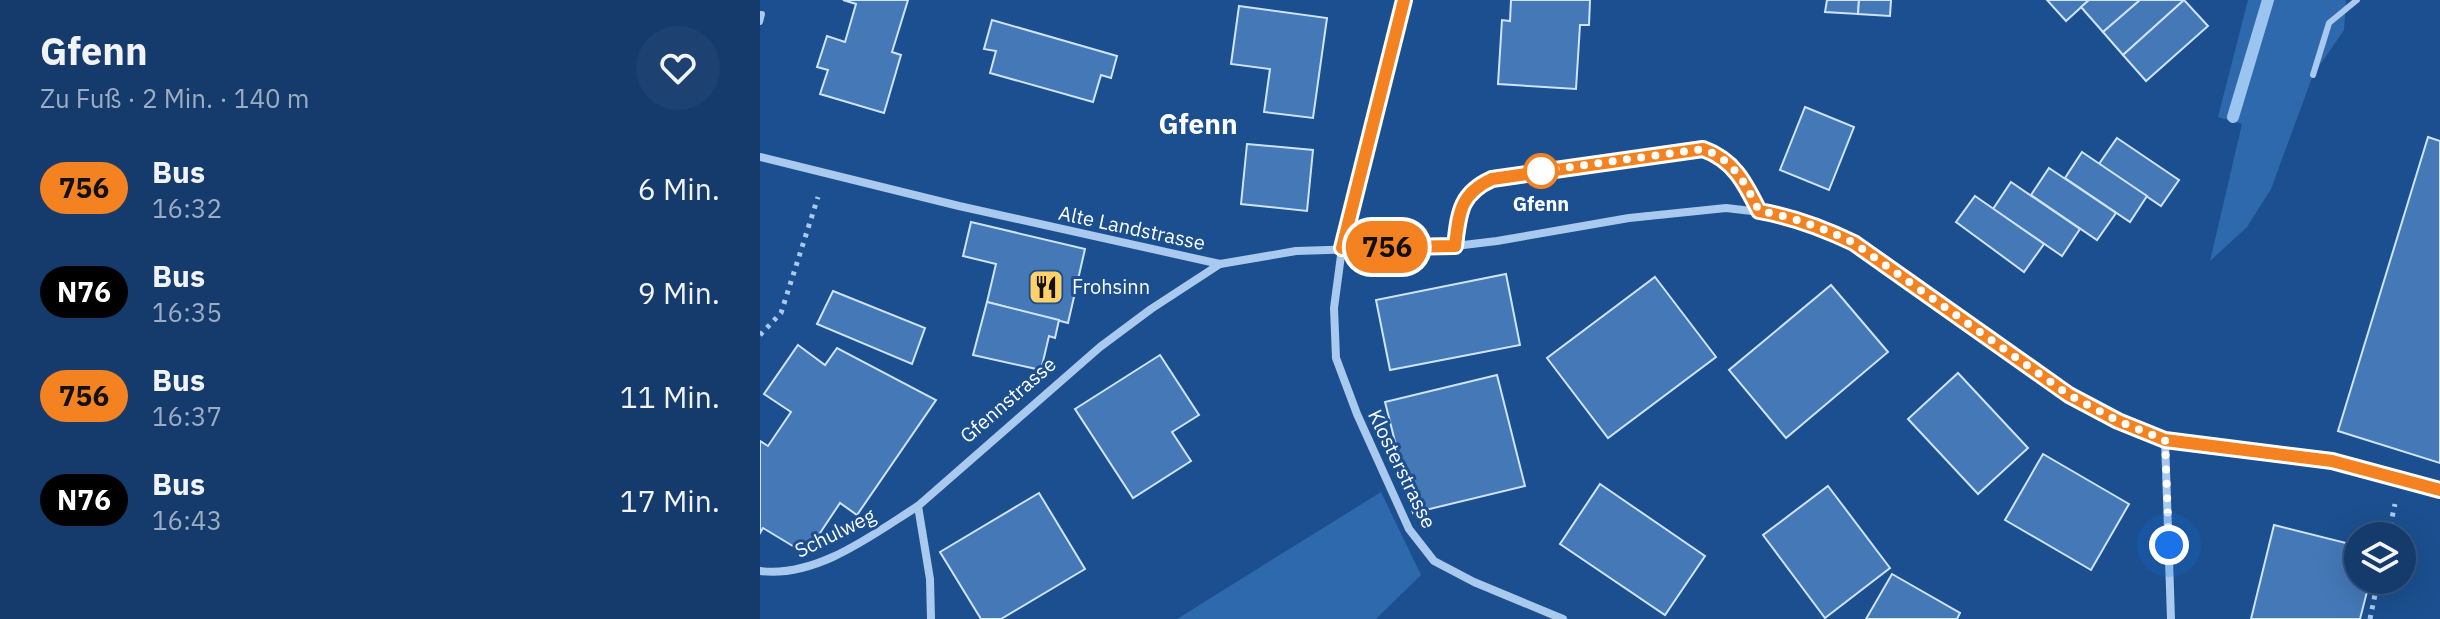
<!DOCTYPE html>
<html lang="de">
<head>
<meta charset="utf-8">
<style>
  body { margin:0; font-family:"IBM Plex Sans",sans-serif; background:#1d4271; color:#f1f3f6; height:100vh; display:flex; flex-direction:column; font-size:30px; white-space:nowrap }
  * { box-sizing:border-box; margin:0 }
  p { font-size:26px; color:#9dadc1 }
  .icon { flex:none; width:44px; height:44px; fill:none; stroke:currentColor; stroke-width:2; stroke-linecap:round; stroke-linejoin:round }
  .map { position:relative; flex:1; overflow:hidden }
  .details { display:flex; flex-direction:column; background:#143b6b; width:760px }
  .details>* { flex:none }
  .badge { padding:0 16px; border-radius:26px; font-size:28px; line-height:52px }
  .tools { position:absolute; left:1584px; top:522px; display:grid; gap:16px }
  .tools a { display:grid; place-items:center; width:72px; height:72px; border-radius:50%; background:#143b6b; box-shadow:0 8px 32px #0002,0 0 0 2px #33557e; font-size:40px }
  .you { position:absolute; width:40px; height:40px; margin:-20px; border:6px solid #fff; border-radius:50%; background:#1a73e8; box-shadow:0 0 0 12px #1a73e833 }
  .map>.badge { position:absolute; translate:-50% -50%; box-shadow:0 0 0 4px #fff }
  .round { display:grid; place-items:center; flex:none; width:84px; height:84px; border-radius:42px; background:#1d4271 }
  .overview { display:flex; align-items:center; justify-content:space-between; height:136px; padding:0 40px }
  h1 { font-size:38px; font-weight:700; line-height:60px }
  ul { padding:0; list-style:none }
  li { display:flex; align-items:center; gap:24px; height:104px; padding:0 40px }
  li div { flex:1 }
  li b { display:block; font-size:30px }
  li em { font-style:normal }
  li .badge { min-width:88px; font-weight:700; text-align:center }
  main { display:flex; flex:1; min-height:0 }
  .map>svg:first-child { display:block }
</style>
</head>
<body>
<main>
<section class="details">
<div class="overview"><div><h1>Gfenn</h1><p>Zu Fuß · 2 Min. · 140 m</p></div><a class="round"><svg class="icon" aria-label="heart" viewBox="0 0 24 24"><path d="M12 20l-8-8c-3-5 5-10 8-4 3-6 11-1 8 4z"/></svg></a></div>
<ul>
<li><span class="badge" style="background:#f58220;color:#111">756</span><div><b>Bus</b><p>16:32</p></div><em>6 Min.</em></li>
<li><span class="badge" style="background:#000;color:#fff">N76</span><div><b>Bus</b><p>16:35</p></div><em>9 Min.</em></li>
<li><span class="badge" style="background:#f58220;color:#111">756</span><div><b>Bus</b><p>16:37</p></div><em>11 Min.</em></li>
<li><span class="badge" style="background:#000;color:#fff">N76</span><div><b>Bus</b><p>16:43</p></div><em>17 Min.</em></li>
</ul>
</section>
<div class="map">
<svg width="1680" height="619" viewBox="0 0 1680 619">
  <rect width="100%" height="100%" fill="#1b4f8f"/>
  <g fill="#2e69ad">
    <path d="M1488,0H1586L1584,30L1553,75L1511,189L1487,227L1450,261L1482,124L1458,117Z"/>
    <path d="M621,492L661,575L616,619H417Z"/>
  </g>
  <g fill="none" stroke-linecap="round" stroke-linejoin="round">
    <path stroke="#9cc4f0" stroke-width="12" d="M1473,117L1508,0"/>
  </g>
  <g fill="#4478b7" stroke="#cfe3fa" stroke-width="2">
    <path d="M83,0H148L132,52L141,55L124,113L60,94L68,70L57,67L67,36L85,42L96,4Z"/>
    <path d="M751,0H830L829,25H820L816,89L738,84L742,20L750,21Z"/>
    <path d="M1067,0H1099L1098,14L1065,12Z"/>
    <path d="M1099,0H1131L1130,16L1098,14Z"/>
    <path d="M1287,0H1329L1306,21Z"/>
    <path d="M1329,0H1380L1343,32L1321,7Z"/>
    <path d="M1380,0H1424L1363,55L1343,32Z"/>
    <path d="M1424,0L1448,26L1386,81L1363,55Z"/>
    <path d="M479,6L567,18L553,118L504,112L510,69L471,64Z"/>
    <path d="M232,20L357,56L351,78L341,75L333,102L230,73L236,51L224,49Z"/>
    <path d="M1045,107L1094,127L1069,190L1020,170Z"/>
    <path d="M1668,137L1680,141V463L1578,431Z"/>
    <path d="M1357,138L1419,180L1401,206L1339,164Z"/>
    <path d="M487,144L553,150L547,211L481,204Z"/>
    <path d="M1322,152L1387,196L1370,222L1305,178Z"/>
    <path d="M1289,168L1356,213L1337,240L1271,195Z"/>
    <path d="M1251,182L1320,229L1302,256L1233,209Z"/>
    <path d="M1215,196L1284,244L1264,272L1196,222Z"/>
    <path d="M211,222L325,249L308,323L227,302L236,264L203,256Z"/>
    <path d="M746,274L760,345L630,370L616,300Z"/>
    <path d="M895,277L956,357L848,438L787,358Z"/>
    <path d="M1071,285L1128,352L1026,438L969,370Z"/>
    <path d="M73,291L165,328L152,364L57,324Z"/>
    <path d="M227,302L299,320L295,338L289,336L281,370L213,355Z"/>
    <path d="M38,345L65,365L77,348L176,400L97,515L80,503L46,554L3,528L0,533V441L8,446L31,412L4,394Z"/>
    <path d="M400,355L439,415L412,432L431,461L373,498L315,409Z"/>
    <path d="M1198,373L1268,448L1218,494L1148,419Z"/>
    <path d="M737,375L765,486L653,513L625,402Z"/>
    <path d="M1283,454L1369,504L1331,570L1245,520Z"/>
    <path d="M840,484L945,556L905,615L800,544Z"/>
    <path d="M1068,486L1130,568L1065,618L1003,535Z"/>
    <path d="M279,493L325,569L241,619H221L180,552Z"/>
    <path d="M1514,525L1598,546V580H1610L1600,619H1491Z"/>
    <path d="M1132,574L1200,613L1197,619H1106Z"/>
  </g>
  <g fill="none" stroke-linecap="round" stroke-linejoin="round">
    <g stroke="#a9c9ee" stroke-width="5" stroke-dasharray="4 6" stroke-linecap="butt">
      <path d="M0,335L21,313L58,197"/>
      <path d="M1628,536L1635,504"/>
      <path d="M1610,619L1618,580"/>
    </g>
    <g stroke="#a9c9ee" stroke-width="6">
      <path d="M0,14H2L0,22"/>
      <path d="M1553,75L1569,23L1597,0"/>
      <path d="M695,246C699,214 699,193 732,179L943,149C974,160 985,183 999,211"/>
    </g>
    <g stroke="#a9c9ee" stroke-width="8">
      <path d="M0,157L199,206L460,264L536,251L695,246L737,241L869,218L966,208L1027,215L1059,226L1094,243L1309,395L1358,421L1405,440L1572,461L1680,490"/>
      <path d="M582,248L574,308L576,358L597,414L649,529L674,561L714,582L803,619"/>
      <path d="M1405,440L1411,619"/>
      <path d="M0,571C57,578 112,535 158,506"/>
      <path d="M171,619L170,579L158,506L340,347L391,309L460,264"/>
    </g>
    <path stroke="#d6e6fa" stroke-width="16" d="M582,248L644,0"/>
  </g>
  <g fill="none" stroke-linecap="round" stroke-linejoin="round">
    <defs>
      <path id="line" d="M644,0L582,248L695,246C699,214 699,194 732,179L943,149C974,160 985,183 999,211C1034,217 1063,228 1094,243L1309,395L1358,421L1405,440L1572,461L1680,490"/>
    </defs>
    <use href="#line" stroke="#fff" stroke-width="18"/>
    <use href="#line" stroke="#f58220" stroke-width="12"/>
    <path stroke="#fff" stroke-width="8" stroke-dasharray="0 14.4" d="M781,171L774,172L943,149C974,160 985,183 999,211C1034,217 1063,228 1094,243L1309,395L1358,421L1405,440L1409,545"/>
  </g>
  <defs>
    <symbol id="restaurant-square" viewBox="-11 -11 22 22"><rect x="-9" y="-9" width="18" height="18" rx="4" fill="#ffd166" stroke="#1b4f8f"/><path d="M-5-6h1v4h1v-4h1v4h1v-4h1v5L-1.5 .5V6h-2V.5L-5-1ZM5-6V6H3V1.5H1.5Q1.5-4 5-6Z" fill="#111"/></symbol>
  </defs>
  <g fill-rule="evenodd">
    <use href="#restaurant-square" x="266" y="267" width="40" height="40"/>
  </g>
  <circle fill="#fff" stroke="#f58220" stroke-width="4" cx="781" cy="171" r="16"/>
  <g text-anchor="middle" stroke-width="6" stroke-linejoin="round" paint-order="stroke">
    <g font-size="20" font-weight="bold" fill="#fff" stroke="#1b4f8f">
      <text x="781" y="211">Gfenn</text>
    </g>
    <g font-size="20" fill="#fff" stroke="#1b4f8f">
      <text transform="translate(372 228) rotate(12)" y="7">Alte Landstrasse</text>
      <text transform="translate(248 400) rotate(-41)" y="7">Gfennstrasse</text>
      <text transform="translate(642 469) rotate(64)" y="7">Klosterstrasse</text>
      <text transform="translate(75 533) rotate(-26)" y="7">Schulweg</text>
    </g>
    <g font-size="20" fill="#fff" stroke="#1b4f8f" text-anchor="start">
      <text x="312" y="294">Frohsinn</text>
    </g>
    <g font-size="28" font-weight="bold" fill="#fff" stroke="#1b4f8f">
      <text x="438" y="134">Gfenn</text>
    </g>
  </g>
</svg>
<div class="tools">
<a><svg class="icon" aria-label="layers" viewBox="0 0 24 24"><path d="M12 4l9 5-9 5-9-5zM3 14l9 5 9-5"/></svg></a>
</div>
<div class="you" style="left:1409px;top:545px"></div>
<b class="badge" style="left:627px;top:247px;background:#f58220;color:#111">756</b>
</div>
</main>
</body>
</html>
